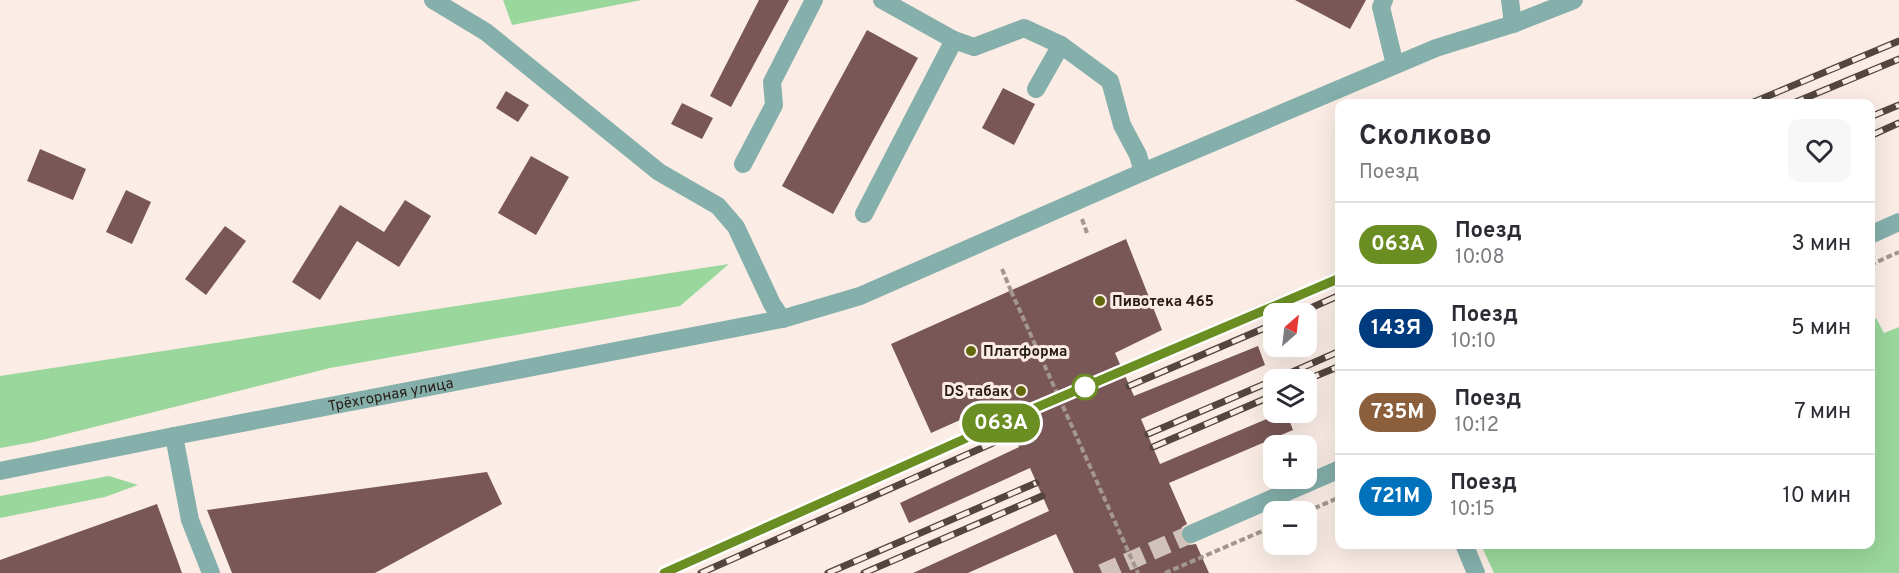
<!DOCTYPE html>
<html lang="ru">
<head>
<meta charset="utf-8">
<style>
  body { margin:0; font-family:Overpass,sans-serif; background:#f7f7f7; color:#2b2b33; height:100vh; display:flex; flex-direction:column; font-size:22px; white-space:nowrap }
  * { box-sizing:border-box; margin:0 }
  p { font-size:20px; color:#7c7c81 }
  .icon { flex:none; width:33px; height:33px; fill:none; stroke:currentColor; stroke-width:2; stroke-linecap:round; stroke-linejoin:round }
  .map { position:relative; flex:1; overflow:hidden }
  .side { position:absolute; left:1335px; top:99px; width:540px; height:450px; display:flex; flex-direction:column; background:#fff; border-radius:12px; box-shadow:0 6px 24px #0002 }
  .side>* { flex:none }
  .badge { padding:0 12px; border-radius:20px; font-size:21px; line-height:39px }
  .needle { width:39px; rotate:28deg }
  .tools { position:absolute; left:1263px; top:303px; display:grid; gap:12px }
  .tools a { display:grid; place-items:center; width:54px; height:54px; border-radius:12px; background:#fff; box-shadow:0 6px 24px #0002; font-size:30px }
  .map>.badge { position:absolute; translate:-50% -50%; box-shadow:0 0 0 3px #fff }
  .round { display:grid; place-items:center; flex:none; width:63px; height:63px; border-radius:12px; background:#f7f7f7 }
  .summary { display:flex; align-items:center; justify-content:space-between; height:102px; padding:0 24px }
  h1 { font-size:28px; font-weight:700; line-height:45px }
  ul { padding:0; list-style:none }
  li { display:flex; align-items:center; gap:18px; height:84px; padding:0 24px; border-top:2px solid #e1e1e2 }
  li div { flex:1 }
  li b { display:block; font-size:22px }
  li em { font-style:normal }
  li .badge { min-width:66px; font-weight:700; text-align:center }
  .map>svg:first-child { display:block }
</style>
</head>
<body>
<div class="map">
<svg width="1899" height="573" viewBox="0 0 1899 573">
  <rect width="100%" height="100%" fill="#fbede6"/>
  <g fill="#9ad79c">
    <path d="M503,0H642L512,25Z"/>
    <path d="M729,264L680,306L330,368L34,442L0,448V376Z"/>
    <path d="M1876,318L1884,333L1899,327V573H1494L1481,545L1870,544V321Z"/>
    <path d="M109,476L138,485L105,497L0,518V496Z"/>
  </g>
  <g fill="#795756">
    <path d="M759,0H789L731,107L710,96Z"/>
    <path d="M1295,0H1366L1350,29Z"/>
    <path d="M867,30L918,58L833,214L782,186Z"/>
    <path d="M1003,88L1035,104L1014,145L982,128Z"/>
    <path d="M506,91L529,105L518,122L496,108Z"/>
    <path d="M682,103L713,118L702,139L671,124Z"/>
    <path d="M40,149L86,169L73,200L27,181Z"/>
    <path d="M531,156L569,177L536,235L498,213Z"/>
    <path d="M126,190L151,202L132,244L106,232Z"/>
    <path d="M405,200L431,216L399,267L357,241L320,300L292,282L340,205L384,232Z"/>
    <path d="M225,226L246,241L206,295L185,279Z"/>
    <path d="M1126,239L1162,330L1115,353L1134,396L1258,346L1265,365L1141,419L1160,464L1283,412H1286L1293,430L1169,483L1187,524L1182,527L1180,532L1181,539L1189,545L1196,544L1209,573H1074L1056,534L968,573H913L1049,511L1030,468L909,523L900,503L1019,447L998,403L931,433L891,344Z"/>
    <path d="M487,472L502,504L375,573H232L207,510Z"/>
    <path d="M157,504L182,573H0V560Z"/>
  </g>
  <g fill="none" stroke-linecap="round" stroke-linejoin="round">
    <path stroke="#d1c3bc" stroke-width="18" stroke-dasharray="18 9" stroke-linecap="butt" d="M1102,573L1191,534"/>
    <g stroke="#a49790" stroke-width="4" stroke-dasharray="6 3" stroke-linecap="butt">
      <path d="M1082,219L1087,233"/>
      <path d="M1870,265L1899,252"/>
      <path d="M1002,269L1011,291"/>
      <path d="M1306,512L1340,497"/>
      <path d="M1165,573L1274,526"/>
    </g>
    <g stroke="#84afaa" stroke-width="18">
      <path d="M433,0L486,32L659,172L718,206L736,227L772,304L782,319"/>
      <path d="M882,0L954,40"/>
      <path d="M1384,0L1381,7L1395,65"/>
      <path d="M1510,0L1513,24"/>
      <path d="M1036,89L1061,45"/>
      <path d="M743,164L774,105L772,82L814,0"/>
      <path d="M864,214L954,40L974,47L1024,28L1061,45L1110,81L1122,125L1138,155L1143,172"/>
      <path d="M1870,235L1899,222"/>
      <path d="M174,436L190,520L211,573"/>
      <path id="s1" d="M0,471L174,436L782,319L860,296L1143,172L1436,48L1513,24L1574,0"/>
      <path d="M1191,534L1340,469"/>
      <path d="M1464,544L1476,573"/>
    </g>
    <defs>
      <g id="rail">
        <path d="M1749,104L1899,41"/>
        <path d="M1791,104L1899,59"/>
        <path d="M1870,117L1899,105"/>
        <path d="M1870,136L1899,123"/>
        <path d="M1297,314L1340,295"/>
        <path d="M1123,371L1340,278"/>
        <path d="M1274,380L1340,351"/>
        <path d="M1306,380L1340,366"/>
        <path d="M1129,386L1274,324"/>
        <path d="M1148,434L1274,380"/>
        <path d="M1153,447L1274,395"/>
        <path d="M665,573L1007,420"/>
        <path d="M701,573L1013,434"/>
        <path d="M828,573L1036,483"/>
        <path d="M864,573L1042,496"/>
      </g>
    </defs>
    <use href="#rail" stroke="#52463f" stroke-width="7"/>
    <use href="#rail" stroke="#fbede6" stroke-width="4.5" stroke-dasharray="14" stroke-linecap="butt"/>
    <path stroke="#a49790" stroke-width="4" stroke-dasharray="6 3" stroke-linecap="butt" d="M1011,291L1138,573"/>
  </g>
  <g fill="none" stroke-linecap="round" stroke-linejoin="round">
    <defs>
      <path id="line" d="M664,573L1007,420L1340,278"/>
    </defs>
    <use href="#line" stroke="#fff" stroke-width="14"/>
    <use href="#line" stroke="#6b8e23" stroke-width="9"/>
  </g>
  <g fill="#61690c" stroke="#fbede6" stroke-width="2">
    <circle cx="1100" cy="301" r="6"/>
    <circle cx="971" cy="351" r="6"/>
    <circle cx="1021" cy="391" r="6"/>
  </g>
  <circle fill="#fff" stroke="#6b8e23" stroke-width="3" cx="1085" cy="387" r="12"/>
  <g text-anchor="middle" stroke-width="6" stroke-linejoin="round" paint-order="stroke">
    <g font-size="15" font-weight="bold" fill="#281c15" stroke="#fbede6" text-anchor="start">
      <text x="1112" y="306">Пивотека 465</text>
      <text x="983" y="356">Платформа</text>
      <text x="1009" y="396" text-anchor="end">DS табак</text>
    </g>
    <g font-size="15" fill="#281c15" stroke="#fbede6">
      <text dy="5" stroke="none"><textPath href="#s1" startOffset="398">Трёхгорная улица</textPath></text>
    </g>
  </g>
</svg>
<div class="tools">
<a><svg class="needle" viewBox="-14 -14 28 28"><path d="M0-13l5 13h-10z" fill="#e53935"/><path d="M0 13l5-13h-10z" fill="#7c7c81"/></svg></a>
<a><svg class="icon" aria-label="layers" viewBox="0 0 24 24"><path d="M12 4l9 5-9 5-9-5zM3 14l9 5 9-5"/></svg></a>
<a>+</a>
<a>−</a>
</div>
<b class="badge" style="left:1001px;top:423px;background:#6b8e23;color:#fff">063А</b>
<section class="side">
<div class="summary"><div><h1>Сколково</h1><p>Поезд</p></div><a class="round"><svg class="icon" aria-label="heart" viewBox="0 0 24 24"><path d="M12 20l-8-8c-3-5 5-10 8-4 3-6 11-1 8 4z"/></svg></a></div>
<ul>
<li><span class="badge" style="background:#6b8e23;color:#fff">063А</span><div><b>Поезд</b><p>10:08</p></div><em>3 мин</em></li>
<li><span class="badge" style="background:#003b80;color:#fff">143Я</span><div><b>Поезд</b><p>10:10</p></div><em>5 мин</em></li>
<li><span class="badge" style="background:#8b5e3c;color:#fff">735М</span><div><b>Поезд</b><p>10:12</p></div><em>7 мин</em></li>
<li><span class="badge" style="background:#0072bc;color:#fff">721М</span><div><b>Поезд</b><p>10:15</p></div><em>10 мин</em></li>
</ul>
</section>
</div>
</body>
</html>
